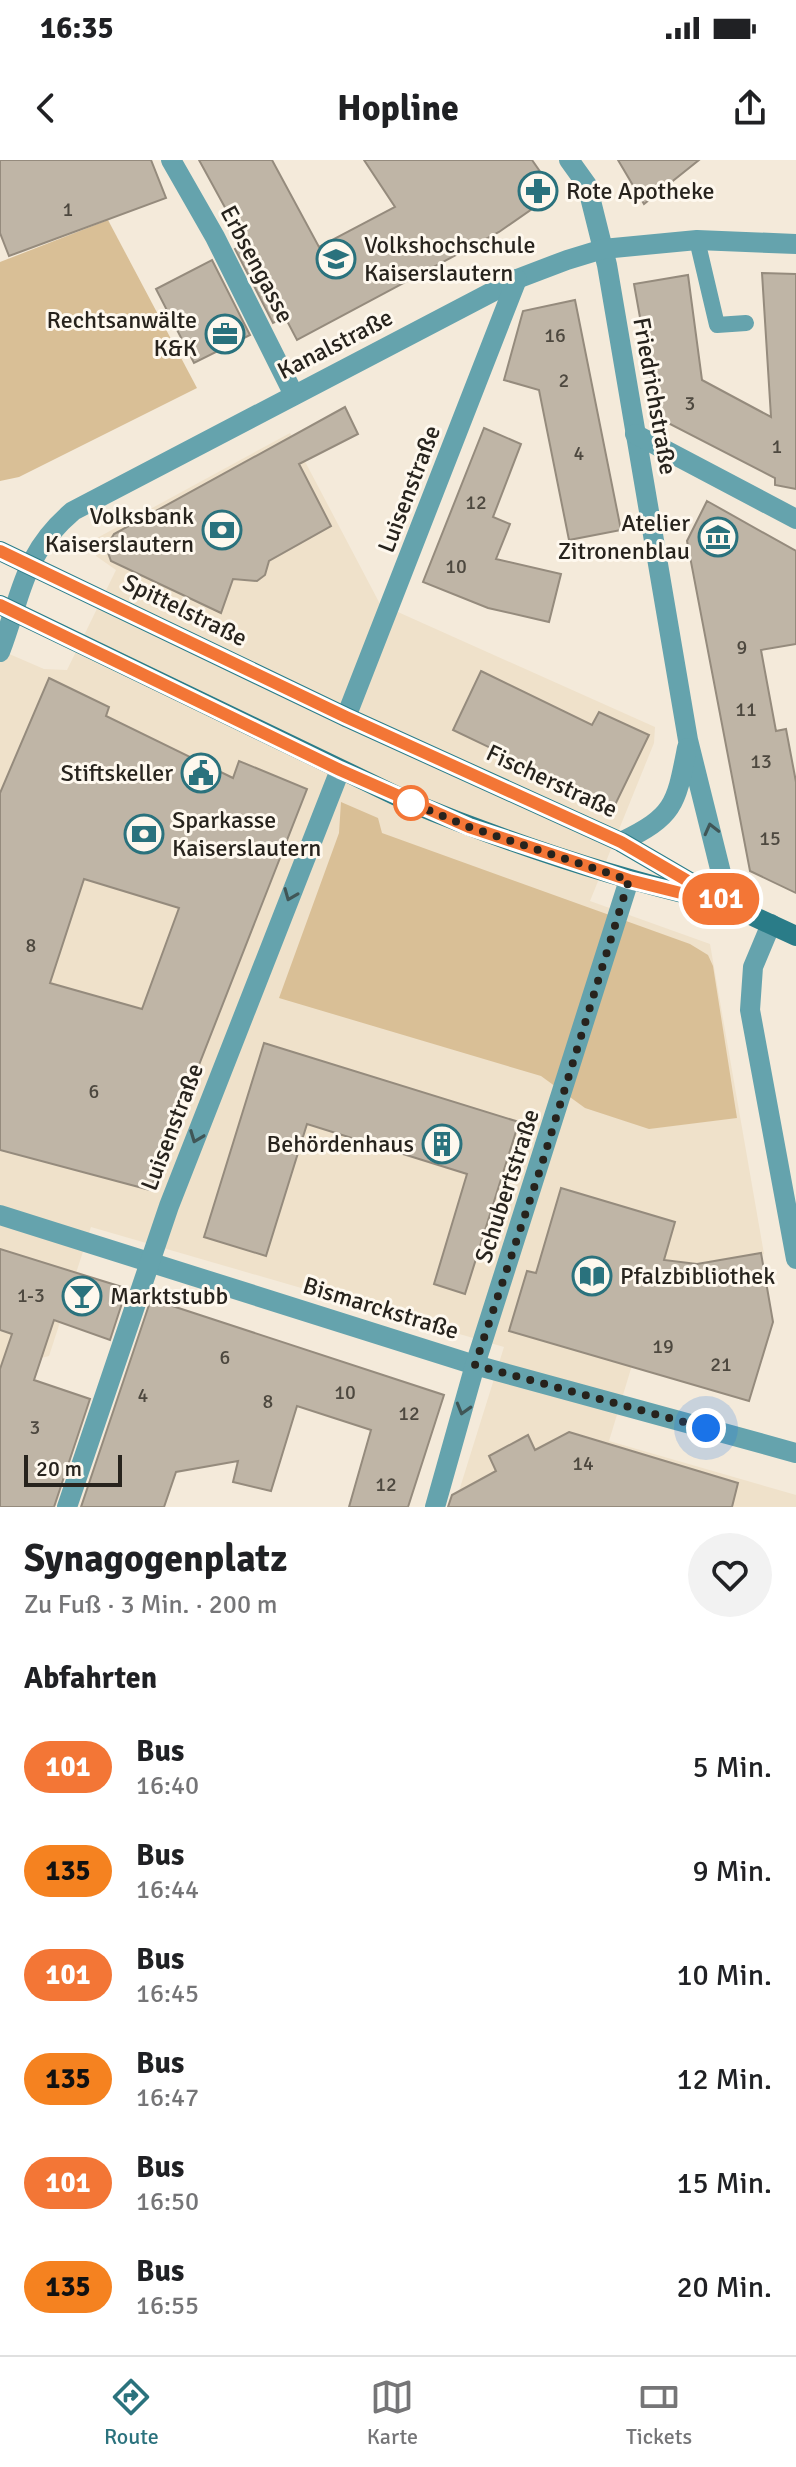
<!DOCTYPE html>
<html lang="de">
<head>
<meta charset="utf-8">
<style>
  body { margin:0; font-family:Signika,sans-serif; background:#f2f2f2; color:#202124; height:100vh; display:flex; flex-direction:column; font-size:30px; white-space:nowrap }
  * { box-sizing:border-box; margin:0 }
  p { font-size:26px; color:#757577 }
  .icon { flex:none; width:44px; height:44px; fill:none; stroke:currentColor; stroke-width:2; stroke-linecap:round; stroke-linejoin:round }
  .map { position:relative; height:1347px; overflow:hidden }
  .sheet { display:flex; flex-direction:column; background:#fff; flex:1 }
  .sheet>* { flex:none }
  .badge { padding:0 16px; border-radius:26px; font-size:28px; line-height:52px }
  .scale { position:absolute; left:24px; bottom:20px; width:98px; box-sizing:border-box; padding-left:8px; border:4px solid #27231d; border-top:0; font-size:22px; line-height:28px; white-space:nowrap; color:#27231d; -webkit-text-stroke:6px #fef8ee; paint-order:stroke }
  .you { position:absolute; width:40px; height:40px; margin:-20px; border:6px solid #fff; border-radius:50%; background:#1a73e8; box-shadow:0 0 0 12px #1a73e833 }
  .map>.badge { position:absolute; translate:-50% -50%; box-shadow:0 0 0 4px #fff }
  h2 { padding:0 24px; font-size:30px; line-height:72px }
  .round { display:grid; place-items:center; flex:none; width:84px; height:84px; border-radius:42px; background:#f2f2f2 }
  .overview { display:flex; align-items:center; justify-content:space-between; height:136px; padding:0 24px }
  h1 { font-size:38px; font-weight:800; line-height:60px }
  ul { padding:0; list-style:none }
  li { display:flex; align-items:center; gap:24px; height:104px; padding:0 24px }
  li div { flex:1 }
  li b { display:block; font-size:30px }
  li em { font-style:normal }
  li .badge { min-width:88px; font-weight:700; text-align:center }
  .status { display:flex; justify-content:space-between; align-items:center; height:56px; padding:0 40px; background:#fff; direction:ltr }
  .status svg { height:22px; fill:currentColor }
  header { display:flex; justify-content:space-between; align-items:center; height:104px; padding:0 24px; background:#fff; font-size:36px; font-weight:800 }
  .tabs { display:flex; justify-content:space-around; align-items:center; height:112px; border-top:2px solid #e0e0e0; background:#fff; font-size:22px; color:#757577 }
  .tabs a { display:grid; justify-items:center; gap:4px }
  .tabs .current { color:#2a727d }
  .map>svg:first-child { display:block }
</style>
</head>
<body>
<div class="status"><b>16:35</b><svg viewBox="0 0 49 12"><path d="M0 12V9h3v3zM5 12V6h3v6zM10 12V3h3v9zM15 12V0h3v12zM26 1h20v11H26zM47 4h2v5h-2z"/></svg></div>
<header><svg class="icon" aria-label="back" viewBox="0 0 24 24"><path d="M15 5l-7 7 7 7"/></svg>Hopline<svg class="icon" aria-label="share" viewBox="0 0 24 24"><path d="M12 15V3M7 8l5-5 5 5M5 13v7h14v-7"/></svg></header>
<div class="map">
<svg width="796" height="1347" viewBox="0 0 796 1347">
  <rect width="100%" height="100%" fill="#f4eada"/>
  <path fill="#efe1ca" d="M290,273L380,444L655,567L654,583L590,741L710,784L764,1094L697,1104L664,1100L609,1281L796,1335V1347H454L504,1187L91,1067L49,1196L0,1208V490L44,509L67,510L116,410L96,396L97,378Z"/>
  <g fill="#d9bf96">
    <path d="M108,60L197,228L19,317L0,321V102Z"/>
    <path d="M341,642L378,658L382,673L690,784L708,795L713,806L737,958L649,969L585,948L541,916L279,838L339,673Z"/>
  </g>
  <g fill="#bfb5a6" stroke="#958b7d" stroke-width="2" fill-rule="evenodd">
    <path d="M0,0H151L166,38L9,96L0,73Z"/>
    <path d="M199,0H272L319,87L395,47L364,0H532L555,33L499,72L297,180L285,157L273,163L235,89L245,84Z"/>
    <path d="M618,0H699L644,44Z"/>
    <path d="M212,100L250,175L194,203L156,129Z"/>
    <path d="M762,113L796,114V329L775,325V318L666,262L657,252L634,124L688,115L702,220L771,257Z"/>
    <path d="M575,140L621,370L569,380L539,230L504,220L523,151Z"/>
    <path d="M345,247L358,274L299,304L331,366L269,401L265,415L257,421L233,419L221,453L111,401L106,387L114,374Z"/>
    <path d="M484,268L521,284L493,357L510,364L496,399L561,414L549,462L488,448L423,422Z"/>
    <path d="M707,341L796,391V484L761,490L776,571L786,569L796,622V733L750,711L687,381Z"/>
    <path d="M481,511L592,565L599,552L649,575L614,647L453,570Z"/>
    <path d="M49,518L109,547L106,556L233,618L239,601L307,629L150,1030L0,990V633ZM84,719L179,748L142,849L50,823Z"/>
    <path d="M264,883L519,962L465,1134L434,1124L467,1014L307,964L266,1096L204,1077Z"/>
    <path d="M561,1028L675,1062L664,1100L697,1104L761,1093L773,1162L749,1241L509,1171L527,1111L536,1113Z"/>
    <path d="M0,1089L122,1127L126,1131L110,1180L54,1160L34,1220L90,1239L54,1347H0V1209L12,1174L0,1170Z"/>
    <path d="M151,1139L444,1235L408,1347H349L371,1270L297,1246L271,1331L233,1322L238,1301L176,1312L164,1347H81Z"/>
    <path d="M569,1272L738,1323L732,1347H448L452,1335L496,1311L489,1296L528,1275L535,1290Z"/>
  </g>
  <g fill="none" stroke-linecap="round" stroke-linejoin="round">
    <path stroke="#65a3ad" stroke-width="16" d="M697,80L717,165L746,163"/>
    <g stroke="#65a3ad" stroke-width="20">
      <path d="M171,0L215,77L294,235"/>
      <path d="M569,0L587,25L607,105L688,580L729,745"/>
      <path d="M635,274L796,359"/>
      <path d="M0,492C22,435 22,394 73,351L517,119L567,100L603,89L697,80L796,84"/>
      <path d="M346,557L517,119"/>
      <path d="M621,682C675,656 676,644 687,588"/>
      <path d="M771,764L753,807L750,850L796,1099"/>
      <path d="M0,1055L475,1205L796,1293"/>
      <path d="M67,1347L169,1046L340,610"/>
      <path d="M435,1347L475,1205L629,720"/>
    </g>
    <g stroke="#2a7c88" stroke-width="20">
      <path d="M0,391L346,557L621,682L729,745L796,776"/>
      <path d="M0,445L407,641C506,682 607,716 711,740"/>
    </g>
  </g>
  <defs><path id="oneway-chevron" d="M-2-3.5L2.5 0L-2 3.5" fill="none" stroke-width="1.6" stroke-linecap="round" stroke-linejoin="round" transform="scale(2)"/></defs>
  <g stroke="#405657">
    <use href="#oneway-chevron" transform="translate(711 669) rotate(-104)"/>
    <use href="#oneway-chevron" transform="translate(290 735) rotate(112)"/>
    <use href="#oneway-chevron" transform="translate(196 977) rotate(111)"/>
    <use href="#oneway-chevron" transform="translate(463 1249) rotate(106)"/>
  </g>
  <g fill="none" stroke-linecap="round" stroke-linejoin="round">
    <defs>
      <path id="line" d="M0,391L346,557L621,682L729,745L629,720L469,667L340,610L0,445"/>
    </defs>
    <use href="#line" stroke="#fff" stroke-width="18"/>
    <use href="#line" stroke="#f37636" stroke-width="12"/>
    <path stroke="#27231d" stroke-width="8" stroke-dasharray="0 14.4" d="M411,643L407,641L469,667L629,720L540,1010L475,1205L706,1268"/>
  </g>
  <defs>
    <symbol id="pharmacy-ring" viewBox="-11 -11 22 22"><circle r="9.5" fill="#fef8ee" stroke="#2a727d" stroke-width="1.5"/><path d="M-2-6h4v4h4v4h-4v4h-4v-4h-4v-4h4Z" fill="#2a727d"/></symbol>
    <symbol id="university-ring" viewBox="-11 -11 22 22"><circle r="9.5" fill="#fef8ee" stroke="#2a727d" stroke-width="1.5"/><path d="M0-5L7-2L0 1L-7-2ZM-4 1L0 2.5L4 1V4Q0 6-4 4Z" fill="#2a727d"/></symbol>
    <symbol id="office-ring" viewBox="-11 -11 22 22"><circle r="9.5" fill="#fef8ee" stroke="#2a727d" stroke-width="1.5"/><path d="M-6-3h4V-5.5h4V-3h4V5H-6ZM-1-4.5V-3h2v-1.5ZM-6 0V1H6V0Z" fill="#2a727d"/></symbol>
    <symbol id="bank-ring" viewBox="-11 -11 22 22"><circle r="9.5" fill="#fef8ee" stroke="#2a727d" stroke-width="1.5"/><path d="M-6-4H6V4H-6ZM0-2.3a2.3 2.3 0 1 0 0 4.6a2.3 2.3 0 1 0 0-4.6Z" fill="#2a727d"/></symbol>
    <symbol id="museum-ring" viewBox="-11 -11 22 22"><circle r="9.5" fill="#fef8ee" stroke="#2a727d" stroke-width="1.5"/><path d="M0-6L6-3V-2H-6V-3ZM-5-1h2V3h-2ZM-1-1h2V3h-2ZM3-1h2V3H3ZM-6 4H6V6H-6Z" fill="#2a727d"/></symbol>
    <symbol id="civic-ring" viewBox="-11 -11 22 22"><circle r="9.5" fill="#fef8ee" stroke="#2a727d" stroke-width="1.5"/><path d="M-.6-6.5H3V-4.5H.6V-3L4-1V1h2V6H-6V1h2V-1L-.6-3ZM-1.2 2.5V6h2.4V2.5Z" fill="#2a727d"/></symbol>
    <symbol id="building-ring" viewBox="-11 -11 22 22"><circle r="9.5" fill="#fef8ee" stroke="#2a727d" stroke-width="1.5"/><path d="M-4-6H4V6H1V3H-1V6H-4ZM-2.5-4.3h1.7v1.8h-1.7ZM.8-4.3h1.7v1.8H.8ZM-2.5-1h1.7V.8h-1.7ZM.8-1h1.7V.8H.8Z" fill="#2a727d"/></symbol>
    <symbol id="library-ring" viewBox="-11 -11 22 22"><circle r="9.5" fill="#fef8ee" stroke="#2a727d" stroke-width="1.5"/><path d="M-6-4Q-3-5.5-.7-3.5V5Q-3 3-6 4ZM6-4Q3-5.5 .7-3.5V5Q3 3 6 4Z" fill="#2a727d"/></symbol>
    <symbol id="bar-ring" viewBox="-11 -11 22 22"><circle r="9.5" fill="#fef8ee" stroke="#2a727d" stroke-width="1.5"/><path d="M-6-5H6L.8 .8V4.5H3.5V6h-7V4.5H-.8V.8Z" fill="#2a727d"/></symbol>
  </defs>
  <g fill-rule="evenodd">
    <use href="#pharmacy-ring" x="516" y="9" width="44" height="44"/>
    <use href="#university-ring" x="314" y="77" width="44" height="44"/>
    <use href="#office-ring" x="203" y="152" width="44" height="44"/>
    <use href="#bank-ring" x="200" y="348" width="44" height="44"/>
    <use href="#museum-ring" x="696" y="355" width="44" height="44"/>
    <use href="#civic-ring" x="179" y="591" width="44" height="44"/>
    <use href="#bank-ring" x="122" y="652" width="44" height="44"/>
    <use href="#building-ring" x="420" y="962" width="44" height="44"/>
    <use href="#library-ring" x="570" y="1094" width="44" height="44"/>
    <use href="#bar-ring" x="60" y="1114" width="44" height="44"/>
  </g>
  <circle fill="#fff" stroke="#f37636" stroke-width="4" cx="411" cy="643" r="16"/>
  <g text-anchor="middle" stroke-width="6" stroke-linejoin="round" paint-order="stroke">
    <g font-size="20" fill="#4d483f">
      <text x="68" y="56">1</text>
      <text x="555" y="182">16</text>
      <text x="564" y="227">2</text>
      <text x="690" y="250">3</text>
      <text x="777" y="293">1</text>
      <text x="579" y="300">4</text>
      <text x="476" y="349">12</text>
      <text x="456" y="413">10</text>
      <text x="742" y="494">9</text>
      <text x="746" y="556">11</text>
      <text x="761" y="608">13</text>
      <text x="770" y="685">15</text>
      <text x="31" y="792">8</text>
      <text x="94" y="938">6</text>
      <text x="31" y="1142">1-3</text>
      <text x="663" y="1193">19</text>
      <text x="225" y="1204">6</text>
      <text x="721" y="1211">21</text>
      <text x="345" y="1239">10</text>
      <text x="143" y="1242">4</text>
      <text x="268" y="1248">8</text>
      <text x="409" y="1260">12</text>
      <text x="35" y="1274">3</text>
      <text x="583" y="1310">14</text>
      <text x="386" y="1331">12</text>
    </g>
    <g font-size="24" fill="#27231d" stroke="#fef8ee" text-anchor="start">
      <text x="566" y="39">Rote Apotheke</text>
      <text x="364" y="93">Volkshochschule<tspan x="364" dy="28">Kaiserslautern</tspan></text>
      <text x="197" y="168" text-anchor="end">Rechtsanwälte<tspan x="197" dy="28">K&amp;K</tspan></text>
      <text x="194" y="364" text-anchor="end">Volksbank<tspan x="194" dy="28">Kaiserslautern</tspan></text>
      <text x="690" y="371" text-anchor="end">Atelier<tspan x="690" dy="28">Zitronenblau</tspan></text>
      <text x="173" y="621" text-anchor="end">Stiftskeller</text>
      <text x="172" y="668">Sparkasse<tspan x="172" dy="28">Kaiserslautern</tspan></text>
      <text x="414" y="992" text-anchor="end">Behördenhaus</text>
      <text x="620" y="1124">Pfalzbibliothek</text>
      <text x="110" y="1144">Marktstubb</text>
    </g>
    <g font-size="24" fill="#27231d" stroke="#fef8ee">
      <text transform="translate(257 104) rotate(62)" y="8">Erbsengasse</text>
      <text transform="translate(335 184) rotate(-27)" y="8">Kanalstraße</text>
      <text transform="translate(655 236) rotate(80)" y="8">Friedrichstraße</text>
      <text transform="translate(409 329) rotate(-69)" y="8">Luisenstraße</text>
      <text transform="translate(185 450) rotate(26)" y="8">Spittelstraße</text>
      <text transform="translate(552 621) rotate(25)" y="8">Fischerstraße</text>
      <text transform="translate(172 967) rotate(-69)" y="8">Luisenstraße</text>
      <text transform="translate(507 1026) rotate(-72)" y="8">Schubertstraße</text>
      <text transform="translate(381 1148) rotate(17)" y="8">Bismarckstraße</text>
    </g>
  </g>
</svg>
<div class="scale">20 m</div>
<div class="you" style="left:706px;top:1268px"></div>
<b class="badge" style="left:721px;top:739px;background:#f37636;color:#fff">101</b>
</div>
<section class="sheet">
<div class="overview"><div><h1>Synagogenplatz</h1><p>Zu Fuß · 3 Min. · 200 m</p></div><a class="round"><svg class="icon" aria-label="heart" viewBox="0 0 24 24"><path d="M12 20l-8-8c-3-5 5-10 8-4 3-6 11-1 8 4z"/></svg></a></div>
<h2>Abfahrten</h2>
<ul>
<li><span class="badge" style="background:#f37636;color:#fff">101</span><div><b>Bus</b><p>16:40</p></div><em>5 Min.</em></li>
<li><span class="badge" style="background:#f58220;color:#111">135</span><div><b>Bus</b><p>16:44</p></div><em>9 Min.</em></li>
<li><span class="badge" style="background:#f37636;color:#fff">101</span><div><b>Bus</b><p>16:45</p></div><em>10 Min.</em></li>
<li><span class="badge" style="background:#f58220;color:#111">135</span><div><b>Bus</b><p>16:47</p></div><em>12 Min.</em></li>
<li><span class="badge" style="background:#f37636;color:#fff">101</span><div><b>Bus</b><p>16:50</p></div><em>15 Min.</em></li>
<li><span class="badge" style="background:#f58220;color:#111">135</span><div><b>Bus</b><p>16:55</p></div><em>20 Min.</em></li>
</ul>
</section>
<nav class="tabs">
<a class="current"><svg class="icon" aria-label="directions" viewBox="0 0 24 24"><path d="M12 3l9 9-9 9-9-9zM9 14v-3h6M13 9l2 2-2 2"/></svg>Route</a>
<a><svg class="icon" aria-label="map" viewBox="0 0 24 24"><path d="M3 6l6-2 6 2 6-2v14l-6 2-6-2-6 2zM9 4v14M15 6v14"/></svg>Karte</a>
<a><svg class="icon" aria-label="tickets" viewBox="0 0 24 24"><path d="M3 7h18v10H3zM15 7v10"/></svg>Tickets</a>
</nav>
</body>
</html>
